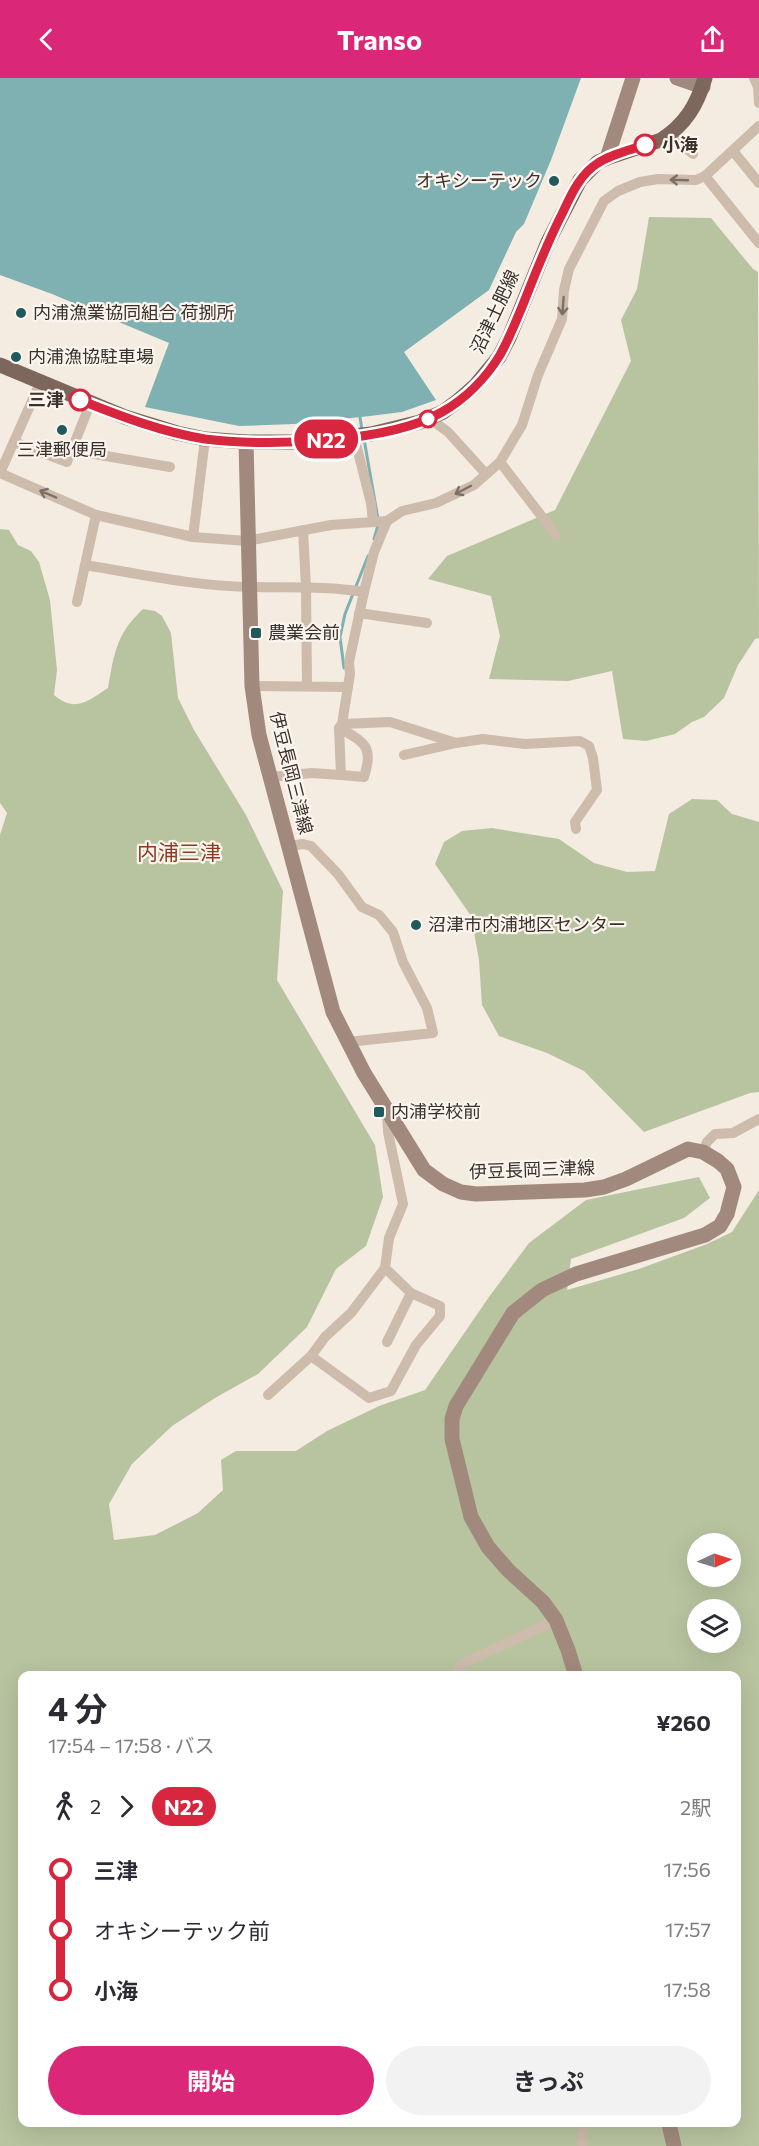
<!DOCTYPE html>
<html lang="ja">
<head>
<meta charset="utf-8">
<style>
  body { margin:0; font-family:Commissioner,"Noto Sans JP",sans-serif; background:#f2f2f3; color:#2b2b33; height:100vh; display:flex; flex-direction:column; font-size:22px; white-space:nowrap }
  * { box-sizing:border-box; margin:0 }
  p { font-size:20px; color:#7c7c81 }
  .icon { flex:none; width:33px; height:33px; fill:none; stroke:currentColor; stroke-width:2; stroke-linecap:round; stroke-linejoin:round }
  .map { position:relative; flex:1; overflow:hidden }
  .drawer { position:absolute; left:18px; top:1593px; width:723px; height:456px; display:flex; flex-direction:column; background:#fff; border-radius:12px; box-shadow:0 6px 24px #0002 }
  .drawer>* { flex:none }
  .badge { padding:0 12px; border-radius:20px; font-size:21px; line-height:39px }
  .needle { width:39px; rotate:86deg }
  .tools { position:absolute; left:687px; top:1455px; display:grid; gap:12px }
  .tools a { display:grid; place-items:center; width:54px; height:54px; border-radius:50%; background:#fff; box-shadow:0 6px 24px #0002; font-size:30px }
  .map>.badge { position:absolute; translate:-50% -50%; box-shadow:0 0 0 3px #fff }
  .legs { display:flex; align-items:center; gap:9px; height:66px; padding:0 30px; font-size:20px }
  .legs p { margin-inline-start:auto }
  .overview { display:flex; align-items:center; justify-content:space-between; height:102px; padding:0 30px }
  h1 { font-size:33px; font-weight:700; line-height:45px }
  .cta { display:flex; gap:12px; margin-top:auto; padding:12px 30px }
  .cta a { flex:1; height:69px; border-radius:36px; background:#db2777; color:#fff; font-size:24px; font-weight:700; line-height:69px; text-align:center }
  .cta a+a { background:#f2f2f3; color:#2b2b33 }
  ul { padding:0 30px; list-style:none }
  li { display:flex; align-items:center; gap:21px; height:60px; font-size:22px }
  li i { display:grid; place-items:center; width:9px; height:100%; margin:0 8px; background:currentColor }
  li i::after { content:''; width:15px; height:15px; margin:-8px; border:4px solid; border-radius:50%; background:#fff }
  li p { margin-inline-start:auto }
  li:first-child i { background:linear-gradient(#0000 50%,currentColor 0) }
  li:last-child i { background:linear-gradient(currentColor 50%,#0000 0) }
  header { display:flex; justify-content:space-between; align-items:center; height:78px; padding:0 30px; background:#db2777; color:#fff; font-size:27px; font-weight:700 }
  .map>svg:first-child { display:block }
</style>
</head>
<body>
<header><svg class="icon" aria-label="back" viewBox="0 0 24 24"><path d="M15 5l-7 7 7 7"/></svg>Transo<svg class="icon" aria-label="share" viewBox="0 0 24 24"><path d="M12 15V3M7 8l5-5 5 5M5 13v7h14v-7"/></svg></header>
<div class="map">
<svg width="759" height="2068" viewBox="0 0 759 2068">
  <rect width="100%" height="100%" fill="#f4ebe1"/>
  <g fill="#b8c4a0" fill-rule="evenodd">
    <path d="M649,139L711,140L753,191L758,194L759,560L755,561L738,587L724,620L704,639L692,644L675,656L646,663L623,661L612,593L568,603L489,601L500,558L491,518L428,501L447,478L555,432L631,283L621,242L637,211Z"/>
    <path d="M0,451L9,452L18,467L31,473L39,484L50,522L57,592L54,617C75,635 88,623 108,610C114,576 116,556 143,531L155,533L162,538L171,555L178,620L194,652L246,737L283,813L277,902L375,1067L383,1119L366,1168L336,1191L307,1249L258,1296L215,1320L172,1348L132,1386L109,1426L114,1462L155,1457L198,1435L223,1412L221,1382L236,1373H296L327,1353L379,1328L425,1312L489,1219L529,1165L586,1122L699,1099L710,1120L684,1140L571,1181L567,1212L639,1191L707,1166L732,1154L759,1112V2068H0V757L7,735L0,725ZM698,1466H730V1498H698ZM698,1532H730V1564H698ZM22,1598H736V2044H22Z"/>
    <path d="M692,721L717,722L732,736L759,744V1014L750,1015L644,1054L584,993L547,975L499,958L482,927L479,882L471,838L435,786L444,764L462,753L492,750L559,761L594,785L627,794L655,793L669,736Z"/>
  </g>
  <path fill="#7fb0b2" d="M0,0H581L551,82L524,146L516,154L489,212L404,274L436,322L402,334L370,338L294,346L239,348L145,329L169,265L52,216L0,197Z"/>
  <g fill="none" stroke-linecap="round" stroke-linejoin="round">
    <g stroke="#7fb0b2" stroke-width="3">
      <path d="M360,339L362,352"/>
      <path d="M364,361L378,441"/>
      <path d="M374,461L378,447"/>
      <path d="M344,590L340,559L345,536L368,478"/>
    </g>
    <g stroke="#cdbbac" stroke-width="10">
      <path d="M754,0L758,9L759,25"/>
      <path d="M670,57L693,76"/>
      <path d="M733,73L759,105"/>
      <path d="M705,98L759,165"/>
      <path d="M429,340L448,354L486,396"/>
      <path d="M354,358L371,425L373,444"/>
      <path d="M14,364L67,384L90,326"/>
      <path d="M71,372L170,389"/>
      <path d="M500,384L556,457"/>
      <path d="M0,395L96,437L193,459L247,463L331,447L387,443L402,433L436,425L474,407L500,384L522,347L538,297L562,241L564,212L569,191L604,123L618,113L640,104L658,101L696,102L705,98L759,48"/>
      <path d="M0,395L40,305"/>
      <path d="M96,437L85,487C140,496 194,508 249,509C289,510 325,508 364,514"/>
      <path d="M303,452L306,509L307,607"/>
      <path d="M193,459L205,361"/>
      <path d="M77,524L85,487"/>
      <path d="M359,535L427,545"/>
      <path d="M252,608L348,609"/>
      <path d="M342,646L390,644L456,665L483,661L525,666L580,663L589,668L593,680L597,712L575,744L576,751"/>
      <path d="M339,650C365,664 374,669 364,699L341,697"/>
      <path d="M404,677L456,665"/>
      <path d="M271,699L312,695L341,697L339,650L342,646L350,596L349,584L364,514L374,474L387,443"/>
      <path d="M289,768L303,766L311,768L338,796L362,829L379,837L393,854L403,884L427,930L433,955L348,964"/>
      <path d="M703,1074L707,1064L715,1056L733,1055L759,1041"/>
      <path d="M387,1264L411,1215"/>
      <path d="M311,1278L369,1320L391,1313L416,1267L440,1238V1228L411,1215L385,1190"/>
      <path d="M268,1317L311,1278L325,1259L351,1235L385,1190L389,1160L403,1126L388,1054L387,1035"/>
      <path d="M455,1598L462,1586L556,1542"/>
      <path d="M582,2068L583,2044"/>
    </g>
    <g stroke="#a18a7d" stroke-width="15">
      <path d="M677,0L703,9"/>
      <path d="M607,80L633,0"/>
      <path d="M246,364L252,608L259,657L333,934L364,995L424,1092L443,1106L461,1114L476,1116L585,1112L604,1109L626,1101L688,1071L703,1074L718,1083L727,1091L734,1109L727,1136L720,1148L705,1157L576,1196L542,1212L513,1235L456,1328L452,1341V1361L471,1439L488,1469L508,1492L543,1524L556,1542L568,1572L576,1598"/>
      <path d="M669,2046L674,2068"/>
    </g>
    <path stroke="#7d675c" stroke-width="15" d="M0,287L125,339L177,355L205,361L246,364H295L371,356L420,344L443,334L459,322L475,308L499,279L509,260L548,164L580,102L598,84L607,80L661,62C685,47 697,27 705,0"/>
  </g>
  <defs><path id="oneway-shaft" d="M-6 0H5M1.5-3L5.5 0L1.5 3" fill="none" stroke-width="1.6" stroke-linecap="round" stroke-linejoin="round" transform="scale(1.5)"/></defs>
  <g stroke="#7d6f65">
    <use href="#oneway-shaft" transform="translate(679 102) rotate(-178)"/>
    <use href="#oneway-shaft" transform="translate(563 228) rotate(94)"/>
    <use href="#oneway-shaft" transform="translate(463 412) rotate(152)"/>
    <use href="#oneway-shaft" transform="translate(48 416) rotate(-157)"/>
  </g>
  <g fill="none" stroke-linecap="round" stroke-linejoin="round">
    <defs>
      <path id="line-1" d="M80,322C120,338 162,354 205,361C266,369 389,365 442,334C465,321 486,300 500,277C510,259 518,239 526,219C537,191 548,163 562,136C571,117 580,96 598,85C611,76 630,72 645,67"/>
    </defs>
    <use href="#line-1" stroke="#fff" stroke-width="14"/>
    <use href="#line-1" stroke="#d7263d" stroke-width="9"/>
  </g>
  <g fill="#fff" stroke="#d7263d" stroke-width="3">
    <circle cx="645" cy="67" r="10"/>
    <circle cx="80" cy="322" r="10"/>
    <circle cx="428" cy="341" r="8"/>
  </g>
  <g fill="#1f5a5e" stroke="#fbf5ee" stroke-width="2">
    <circle cx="554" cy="103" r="6"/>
    <circle cx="21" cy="235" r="6"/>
    <circle cx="16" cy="279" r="6"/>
    <circle cx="62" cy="352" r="6"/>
    <rect x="250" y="549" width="12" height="12" rx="3"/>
    <circle cx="416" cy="847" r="6"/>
    <rect x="373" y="1028" width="12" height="12" rx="3"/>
  </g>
  <g text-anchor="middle" stroke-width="4.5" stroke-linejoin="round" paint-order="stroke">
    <g font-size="18" font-weight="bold" fill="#3b302b" stroke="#fbf5ee" text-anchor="start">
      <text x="662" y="73">小海</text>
      <text x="64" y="328" text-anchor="end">三津</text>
    </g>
    <g font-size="18" fill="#3b302b" stroke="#fbf5ee" text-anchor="start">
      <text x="542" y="109" text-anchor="end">オキシーテック</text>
      <text x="33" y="241">内浦漁業協同組合 荷捌所</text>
      <text x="28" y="285">内浦漁協駐車場</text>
      <text x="62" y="378" text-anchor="middle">三津郵便局</text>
      <text x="268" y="561">農業会前</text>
      <text x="428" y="853">沼津市内浦地区センター</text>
      <text x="391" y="1040">内浦学校前</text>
    </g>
    <g font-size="18" fill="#3b302b" stroke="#fbf5ee">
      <text transform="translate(495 234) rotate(-65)" y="6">沼津土肥線</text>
      <text transform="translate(291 695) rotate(76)" y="6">伊豆長岡三津線</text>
      <text transform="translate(532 1092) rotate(-2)" y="6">伊豆長岡三津線</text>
    </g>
    <g font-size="21" fill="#8c3b22" stroke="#fbf5ee">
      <text x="179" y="782">内浦三津</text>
    </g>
  </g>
</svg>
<div class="tools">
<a><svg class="needle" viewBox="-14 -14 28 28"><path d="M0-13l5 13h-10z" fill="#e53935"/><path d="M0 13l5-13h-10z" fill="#7c7c81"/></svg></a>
<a><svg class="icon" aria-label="layers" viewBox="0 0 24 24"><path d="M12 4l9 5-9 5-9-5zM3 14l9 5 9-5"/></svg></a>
</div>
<b class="badge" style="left:326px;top:361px;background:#d7263d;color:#fff">N22</b>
<section class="drawer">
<div class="overview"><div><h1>4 分</h1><p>17:54 – 17:58 · バス</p></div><b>¥260</b></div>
<div class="legs"><svg class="icon" aria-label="walk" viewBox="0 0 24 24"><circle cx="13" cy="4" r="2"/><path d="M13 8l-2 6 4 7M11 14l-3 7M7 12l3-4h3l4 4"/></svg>2<svg class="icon" aria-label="forward" viewBox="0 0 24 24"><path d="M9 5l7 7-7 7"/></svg><b class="badge" style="background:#d7263d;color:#fff">N22</b><p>2駅</p></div>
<ul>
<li><i style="color:#d7263d"></i><b>三津</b><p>17:56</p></li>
<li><i style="color:#d7263d"></i><span>オキシーテック前</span><p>17:57</p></li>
<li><i style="color:#d7263d"></i><b>小海</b><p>17:58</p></li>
</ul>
<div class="cta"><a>開始</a><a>きっぷ</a></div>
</section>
</div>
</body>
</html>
